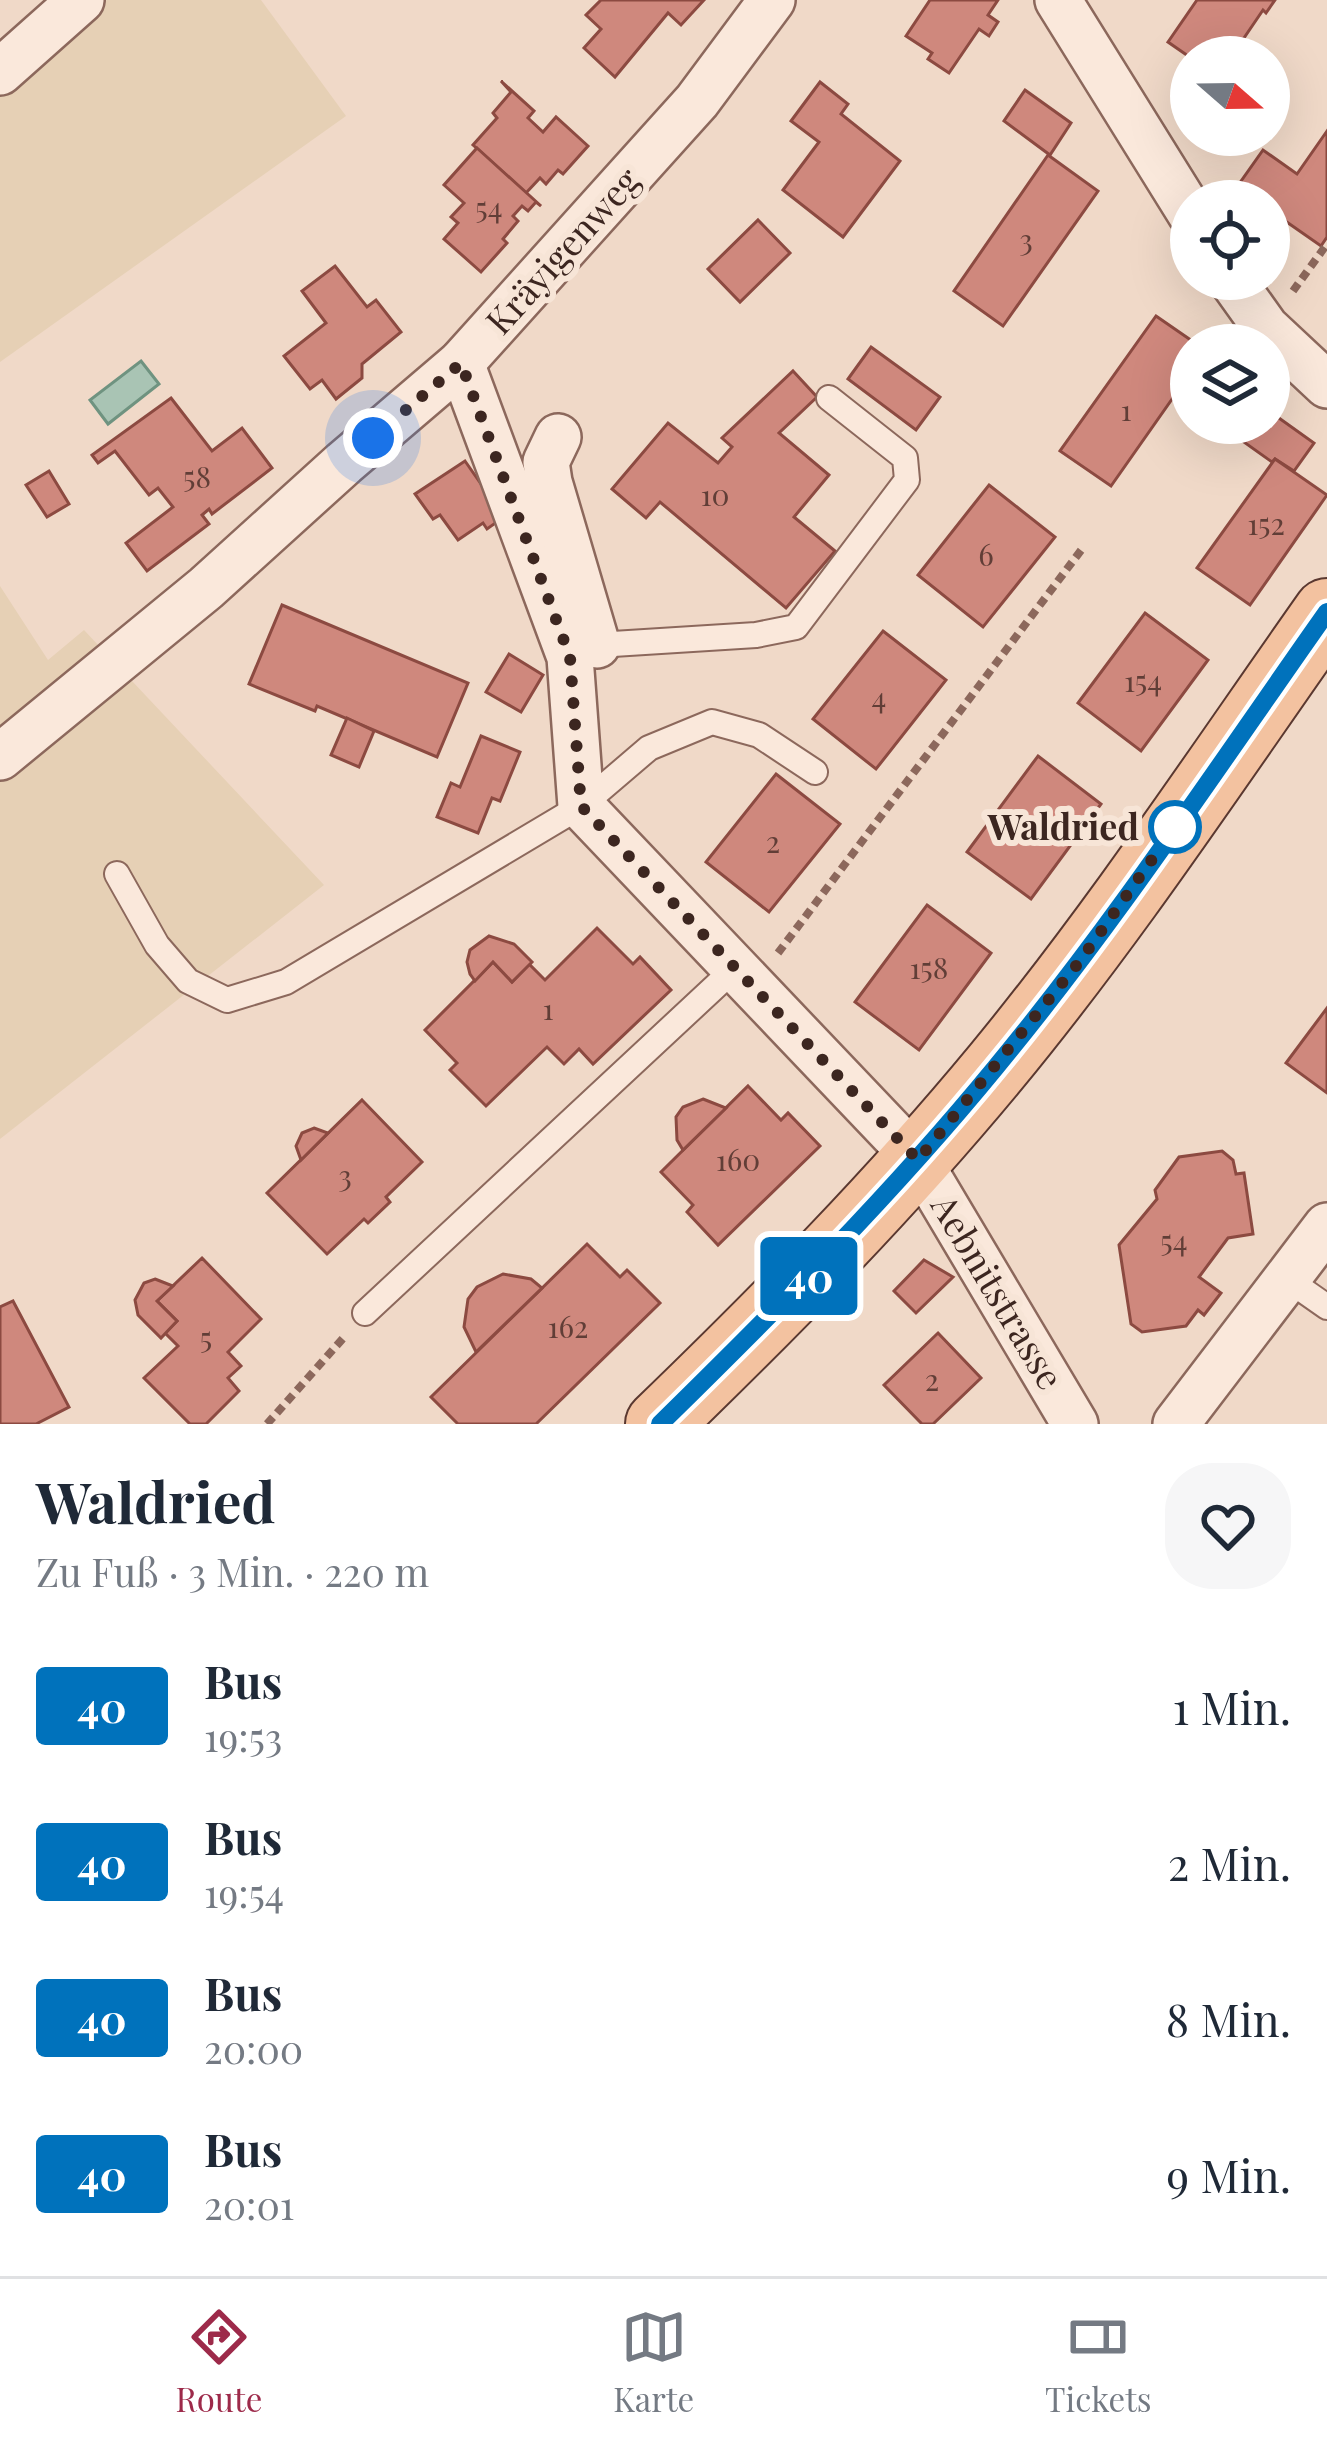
<!DOCTYPE html>
<html lang="de">
<head>
<meta charset="utf-8">
<style>
  body { margin:0; font-family:"Playfair Display",serif; background:#f6f6f7; color:#1f2937; height:100vh; display:flex; flex-direction:column; font-size:45px; white-space:nowrap }
  * { box-sizing:border-box; margin:0 }
  p { font-size:39px; color:#747a83 }
  .icon { flex:none; width:66px; height:66px; fill:none; stroke:currentColor; stroke-width:2; stroke-linecap:round; stroke-linejoin:round }
  .map { position:relative; height:1424px; overflow:hidden }
  .drawer { display:flex; flex-direction:column; background:#fff; flex:1 }
  .drawer>* { flex:none }
  .badge { padding:0 24px; border-radius:9px; font-size:42px; line-height:78px }
  .needle { width:78px; rotate:110deg }
  .fabs { position:absolute; left:1170px; top:36px; display:grid; gap:24px }
  .fabs a { display:grid; place-items:center; width:120px; height:120px; border-radius:50%; background:#fff; box-shadow:0 12px 48px #0002; font-size:60px }
  .you { position:absolute; width:60px; height:60px; margin:-30px; border:9px solid #fff; border-radius:50%; background:#1a73e8; box-shadow:0 0 0 18px #1a73e833 }
  .map>.badge { position:absolute; translate:-50% -50%; box-shadow:0 0 0 6px #fff }
  .round { display:grid; place-items:center; flex:none; width:126px; height:126px; border-radius:48px; background:#f6f6f7 }
  .overview { display:flex; align-items:center; justify-content:space-between; height:204px; padding:0 36px }
  h1 { font-size:57px; font-weight:700; line-height:90px }
  ul { padding:0; list-style:none }
  li { display:flex; align-items:center; gap:36px; height:156px; padding:0 36px }
  li div { flex:1 }
  li b { display:block; font-size:45px }
  li em { font-style:normal }
  li .badge { min-width:132px; font-weight:700; text-align:center }
  .dock { display:flex; justify-content:space-around; align-items:center; height:168px; border-top:3px solid #e0e1e3; background:#fff; font-size:33px; color:#747a83 }
  .dock a { display:grid; justify-items:center; gap:6px }
  .dock .active { color:#9d2a4a }
  .map>svg:first-child { display:block }
</style>
</head>
<body>
<div class="map">
<svg width="1327" height="1424" viewBox="0 0 1327 1424">
  <rect width="100%" height="100%" fill="#f0d9c8"/>
  <g fill="#e6d0b5">
    <path d="M107,0H261L346,116L0,362V86Z"/>
    <path d="M0,586L48,660L84,630L324,885L0,1139Z"/>
  </g>
  <path fill="#a9c4b4" stroke="#6f9380" stroke-width="3" d="M141,361L159,384L108,424L90,400Z"/>
  <g fill="#cf887d" stroke="#8c4a41" stroke-width="3">
    <path d="M601,0H704L681,25L668,13L615,77L584,48L601,29L586,15Z"/>
    <path d="M930,0H998L988,15L998,22L989,36L979,29L949,73L928,59L932,53L906,36Z"/>
    <path d="M1197,0H1275L1266,13L1263,10L1231,57L1191,58L1168,42Z"/>
    <path d="M501,81L534,111L528,118L543,132L556,117L588,146L563,174L558,170L546,184L540,178L526,193L473,145L497,118L493,113L511,92Z"/>
    <path d="M820,82L848,104L841,114L900,161L843,237L783,190L819,142L791,121Z"/>
    <path d="M1025,90L1071,123L1050,155L1004,121Z"/>
    <path d="M1327,131V237L1321,246L1271,211L1274,208L1269,201L1239,184L1263,150L1297,174Z"/>
    <path d="M477,148L541,206L536,202L528,211L522,206L513,216L518,221L503,239L507,243L481,272L444,239L458,223L451,217L464,203L444,185Z"/>
    <path d="M1048,155L1098,191L1003,326L954,291Z"/>
    <path d="M758,220L790,253L740,302L708,269Z"/>
    <path d="M335,266L367,307L376,300L401,332L362,364V378L336,399L322,380L310,389L284,356L326,323L302,291Z"/>
    <path d="M1156,316L1198,345H1191V372L1111,486L1060,451Z"/>
    <path d="M871,347L940,397L916,430L848,379Z"/>
    <path d="M793,371L817,397L779,433L829,475L794,517L835,551L786,608L660,502L646,518L612,489L668,423L718,463L732,447L722,438Z"/>
    <path d="M171,398L212,451L242,428L272,468L212,514L209,509L202,515L209,524L147,571L126,543L173,507L158,488L149,495L115,451L98,463L92,455Z"/>
    <path d="M1269,411L1314,443L1294,471L1275,459L1272,462L1241,440L1253,423H1269Z"/>
    <path d="M1275,459L1327,495L1250,605L1197,568Z"/>
    <path d="M465,461L504,517L487,529L483,523L458,540L440,515L433,519L415,494Z"/>
    <path d="M49,471L69,504L47,517L26,485Z"/>
    <path d="M989,485L1055,537L983,627L918,575Z"/>
    <path d="M282,605L468,683L437,757L317,706L315,711L249,684Z"/>
    <path d="M1145,613L1208,660L1141,751L1078,703Z"/>
    <path d="M883,631L946,680L876,769L813,719Z"/>
    <path d="M509,654L543,675L521,712L486,692Z"/>
    <path d="M347,718L374,731L359,767L331,755Z"/>
    <path d="M481,736L520,752L500,801L492,798L478,833L437,817L451,783L460,787Z"/>
    <path d="M1038,756L1101,804L1031,899L967,852Z"/>
    <path d="M776,774L840,824L769,912L706,862Z"/>
    <path d="M927,905L991,953L919,1050L855,1002Z"/>
    <path d="M597,928L633,964L640,957L671,990L593,1064L579,1049L564,1064L547,1047L486,1106L450,1070L457,1063L425,1030L493,962L512,982L529,964L545,980Z"/>
    <path d="M489,936L514,944L532,962L512,982L493,962L475,981L470,974L467,962L470,950Z"/>
    <path d="M1327,1008V1093L1286,1063Z"/>
    <path d="M748,1086L781,1120L788,1113L820,1146L718,1245L687,1212L693,1205L661,1172Z"/>
    <path d="M703,1099L726,1108L683,1150L677,1140L676,1117L683,1107Z"/>
    <path d="M362,1100L422,1162L386,1197L390,1202L368,1223L364,1219L327,1254L267,1193Z"/>
    <path d="M314,1128L328,1133L301,1160L296,1146L302,1133Z"/>
    <path d="M1222,1151L1233,1160L1236,1174L1244,1173L1253,1234L1228,1238L1199,1277L1221,1293L1204,1315L1198,1310L1186,1326L1142,1332L1131,1324L1119,1245L1157,1199L1155,1190L1179,1157Z"/>
    <path d="M587,1244L620,1277L627,1270L660,1303L536,1424H458L431,1397Z"/>
    <path d="M202,1258L261,1319L228,1352L241,1366L228,1378L239,1391L206,1424H190L144,1378L178,1346L165,1333L177,1321L157,1301Z"/>
    <path d="M924,1260L953,1277L916,1313L894,1291Z"/>
    <path d="M503,1274L531,1279L542,1288L476,1352L464,1327L468,1299L477,1287Z"/>
    <path d="M155,1279L173,1286L157,1301L177,1321L161,1338L138,1315L135,1300L144,1283Z"/>
    <path d="M13,1301L69,1407L36,1424H0V1307Z"/>
    <path d="M938,1333L981,1378L933,1424H922L884,1385Z"/>
  </g>
  <g fill="none" stroke-linecap="round" stroke-linejoin="round">
    <defs>
      <g id="lane">
        <path d="M587,650L597,645L756,635L796,627L907,480L905,458L829,398"/>
        <path d="M117,874L157,945L188,981L227,1000L286,982L581,806L649,748L712,722L759,735L815,772"/>
        <path d="M1287,1279L1327,1307"/>
        <path d="M365,1313L733,970"/>
      </g>
      <g id="street">
        <path d="M1058,0L1191,214"/>
        <path d="M0,72L81,0"/>
        <path d="M1231,279L1266,328L1327,385"/>
        <path d="M461,363L570,657L581,806L918,1160L1075,1424"/>
        <path d="M558,437L546,462L549,482L597,645"/>
        <path d="M0,757L206,588L344,463L461,363L697,101L772,0"/>
        <path d="M1176,1424L1327,1226"/>
      </g>
      <path id="primary" d="M659,1424C777,1310 891,1194 996,1067C1115,923 1219,765 1327,612"/>
    </defs>
    <use href="#lane" stroke="#8c685c" stroke-width="28"/>
    <use href="#street" stroke="#8c685c" stroke-width="50"/>
    <use href="#primary" stroke="#5a3830" stroke-width="70"/>
    <g stroke="#8c685c" stroke-width="8" stroke-dasharray="9 6" stroke-linecap="butt">
      <path d="M1293,291L1327,244"/>
      <path d="M778,953L1082,549"/>
      <path d="M267,1424L346,1335"/>
    </g>
    <use href="#lane" stroke="#fae8db" stroke-width="24"/>
    <use href="#street" stroke="#fae8db" stroke-width="45"/>
    <use href="#primary" stroke="#f3c2a0" stroke-width="66"/>
  </g>
  <g fill="none" stroke-linecap="round" stroke-linejoin="round">
    <defs>
      <path id="line" d="M660,1424C777,1309 892,1194 996,1067C1115,923 1219,765 1327,612"/>
    </defs>
    <use href="#line" stroke="#fff" stroke-width="27"/>
    <use href="#line" stroke="#0072bc" stroke-width="18"/>
    <path stroke="#3c2620" stroke-width="12" stroke-dasharray="0 21.6" d="M373,438L461,363L570,657L581,806L918,1160L1080,961L1175,827"/>
  </g>
  <circle fill="#fff" stroke="#0072bc" stroke-width="6" cx="1175" cy="827" r="24"/>
  <g text-anchor="middle" stroke-width="12" stroke-linejoin="round" paint-order="stroke">
    <g font-size="30" fill="#613e37">
      <text x="489" y="219">54</text>
      <text x="1026" y="251">3</text>
      <text x="1126" y="421">1</text>
      <text x="197" y="488">58</text>
      <text x="715" y="506">10</text>
      <text x="1266" y="535">152</text>
      <text x="986" y="566">6</text>
      <text x="1143" y="692">154</text>
      <text x="879" y="709">4</text>
      <text x="773" y="853">2</text>
      <text x="929" y="979">158</text>
      <text x="548" y="1020">1</text>
      <text x="738" y="1171">160</text>
      <text x="345" y="1187">3</text>
      <text x="1174" y="1252">54</text>
      <text x="568" y="1338">162</text>
      <text x="206" y="1349">5</text>
      <text x="932" y="1391">2</text>
    </g>
    <g font-size="36" fill="#3c2620" stroke="#f7e5d7">
      <text transform="translate(563 251) rotate(-48)" y="13">Kräyigenweg</text>
      <text transform="translate(997 1292) rotate(59)" y="13">Aebnitstrasse</text>
    </g>
    <g font-size="36" font-weight="bold" fill="#3c2620" stroke="#f7e5d7" text-anchor="end">
      <text x="1139" y="840">Waldried</text>
    </g>
  </g>
</svg>
<div class="fabs">
<a><svg class="needle" viewBox="-14 -14 28 28"><path d="M0-13l5 13h-10z" fill="#e53935"/><path d="M0 13l5-13h-10z" fill="#747a83"/></svg></a>
<a><svg class="icon" aria-label="locate" viewBox="0 0 24 24"><circle cx="12" cy="12" r="6"/><path d="M12 2v4M12 18v4M2 12h4M18 12h4"/></svg></a>
<a><svg class="icon" aria-label="layers" viewBox="0 0 24 24"><path d="M12 4l9 5-9 5-9-5zM3 14l9 5 9-5"/></svg></a>
</div>
<div class="you" style="left:373px;top:438px"></div>
<b class="badge" style="left:809px;top:1276px;background:#0072bc;color:#fff">40</b>
</div>
<section class="drawer">
<div class="overview"><div><h1>Waldried</h1><p>Zu Fuß · 3 Min. · 220 m</p></div><a class="round"><svg class="icon" aria-label="heart" viewBox="0 0 24 24"><path d="M12 20l-8-8c-3-5 5-10 8-4 3-6 11-1 8 4z"/></svg></a></div>
<ul>
<li><span class="badge" style="background:#0072bc;color:#fff">40</span><div><b>Bus</b><p>19:53</p></div><em>1 Min.</em></li>
<li><span class="badge" style="background:#0072bc;color:#fff">40</span><div><b>Bus</b><p>19:54</p></div><em>2 Min.</em></li>
<li><span class="badge" style="background:#0072bc;color:#fff">40</span><div><b>Bus</b><p>20:00</p></div><em>8 Min.</em></li>
<li><span class="badge" style="background:#0072bc;color:#fff">40</span><div><b>Bus</b><p>20:01</p></div><em>9 Min.</em></li>
</ul>
</section>
<nav class="dock">
<a class="active"><svg class="icon" aria-label="directions" viewBox="0 0 24 24"><path d="M12 3l9 9-9 9-9-9zM9 14v-3h6M13 9l2 2-2 2"/></svg>Route</a>
<a><svg class="icon" aria-label="map" viewBox="0 0 24 24"><path d="M3 6l6-2 6 2 6-2v14l-6 2-6-2-6 2zM9 4v14M15 6v14"/></svg>Karte</a>
<a><svg class="icon" aria-label="tickets" viewBox="0 0 24 24"><path d="M3 7h18v10H3zM15 7v10"/></svg>Tickets</a>
</nav>
</body>
</html>
